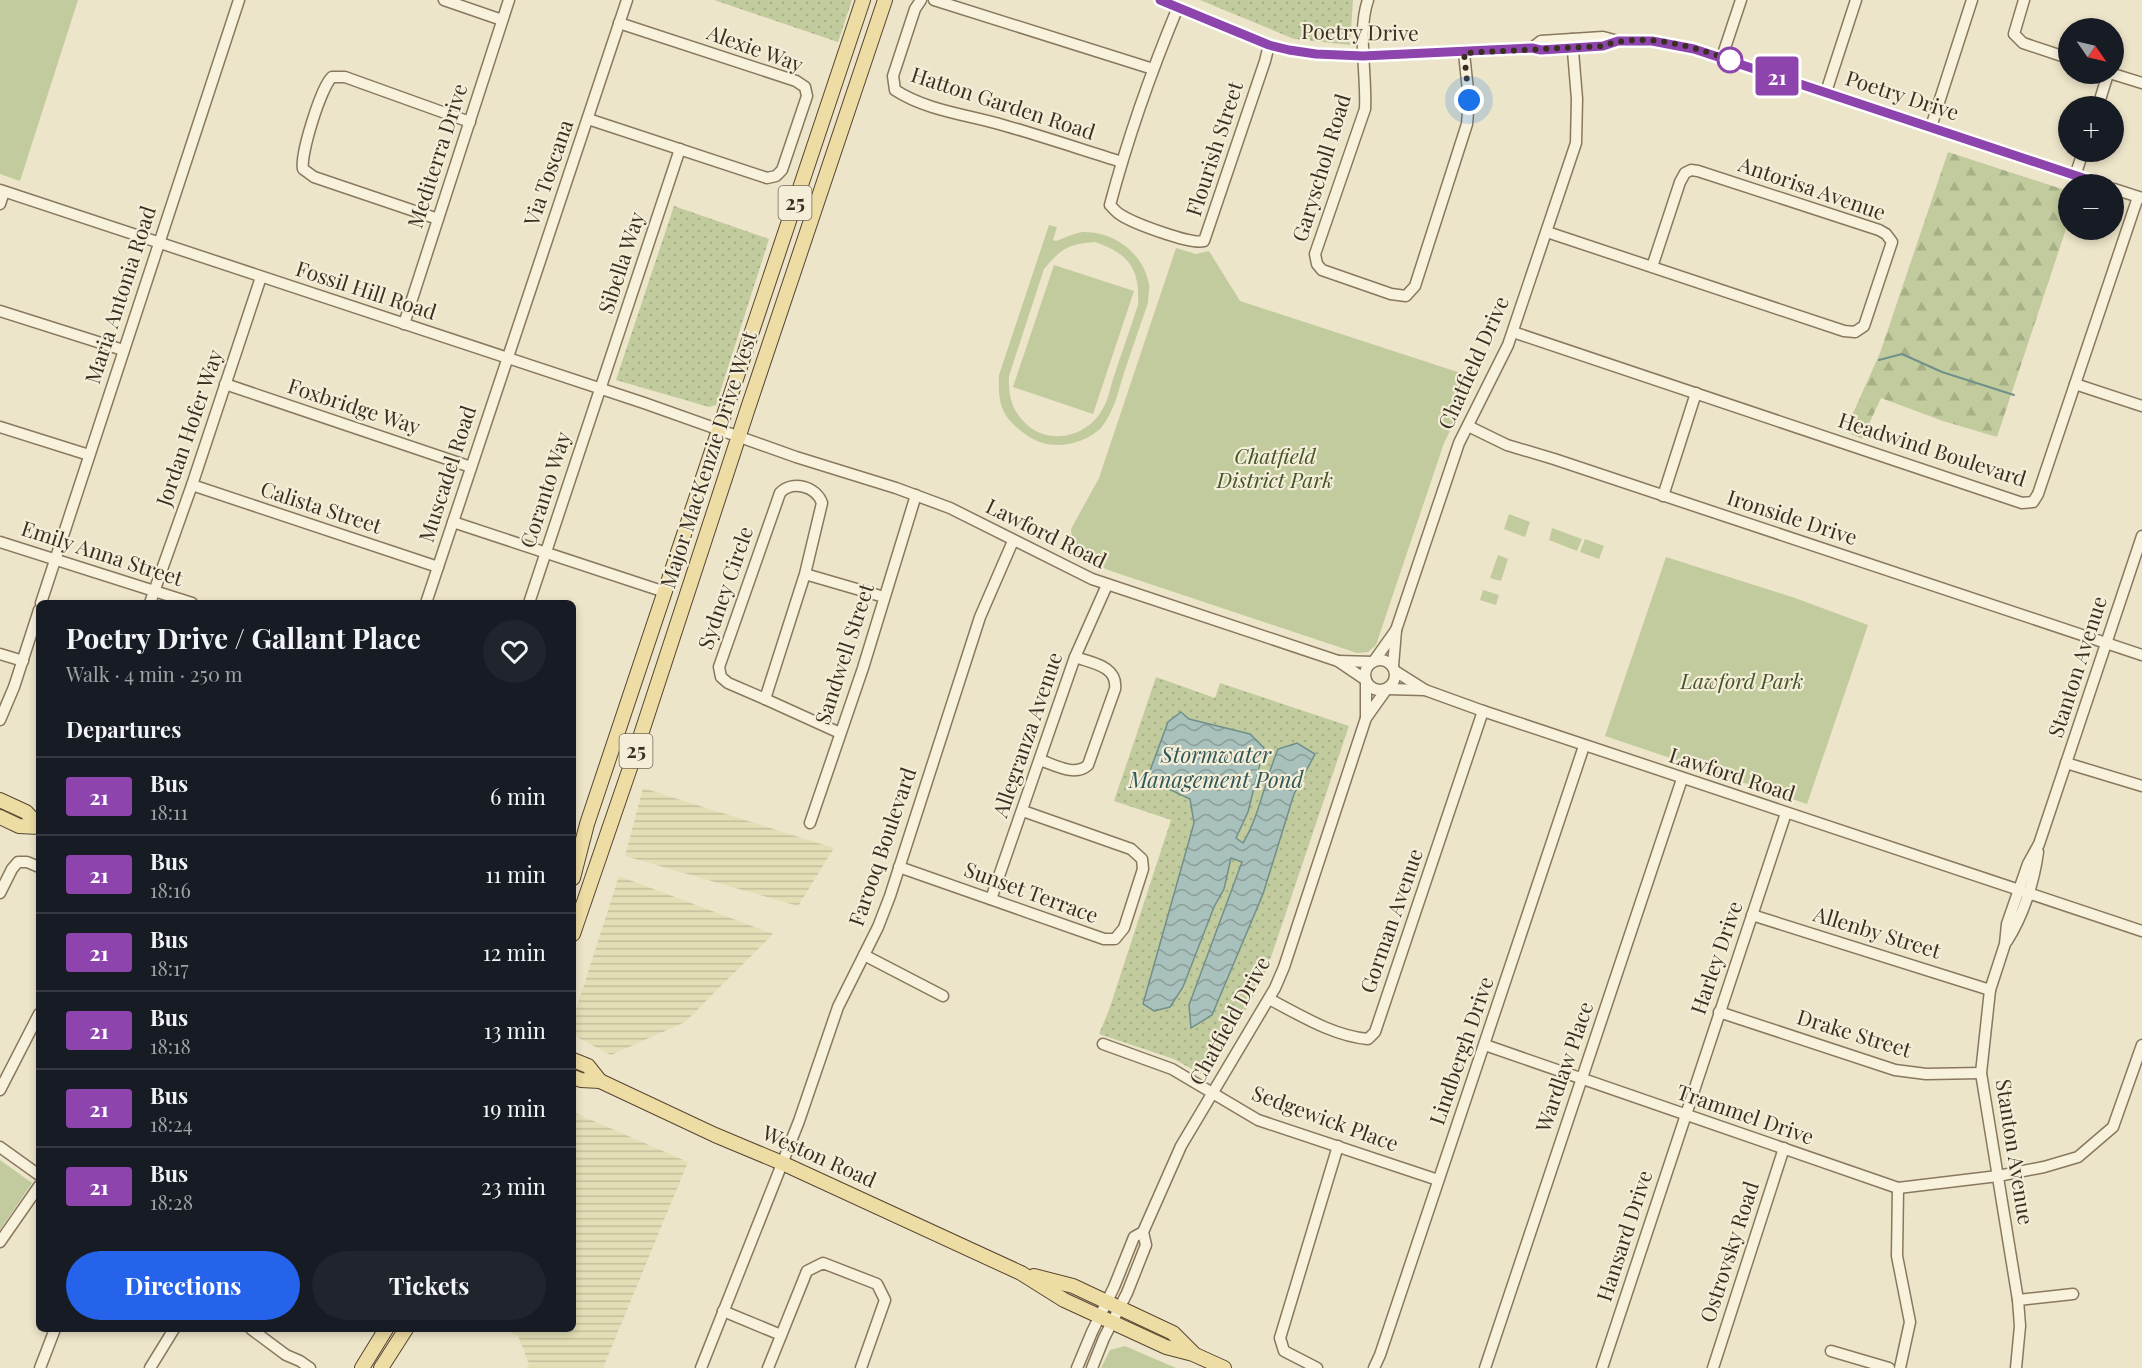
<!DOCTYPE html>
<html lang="en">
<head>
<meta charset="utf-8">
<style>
  body { margin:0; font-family:"Playfair Display",serif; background:#20242c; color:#f1f3f6; height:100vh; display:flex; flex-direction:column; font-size:22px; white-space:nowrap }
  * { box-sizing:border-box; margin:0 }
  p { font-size:20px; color:#9ea1a6 }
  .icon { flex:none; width:33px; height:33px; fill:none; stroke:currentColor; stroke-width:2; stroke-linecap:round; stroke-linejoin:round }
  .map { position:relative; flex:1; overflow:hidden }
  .details { position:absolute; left:36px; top:600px; width:540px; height:732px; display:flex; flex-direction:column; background:#171b24; border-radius:9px; box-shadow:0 3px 9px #0003 }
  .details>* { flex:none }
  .badge { padding:0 12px; border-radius:4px; font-size:21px; line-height:39px }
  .needle { width:39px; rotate:124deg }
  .controls { position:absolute; left:2058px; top:18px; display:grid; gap:12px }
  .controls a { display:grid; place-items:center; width:66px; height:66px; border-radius:50%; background:#171b24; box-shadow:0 3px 9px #0003; font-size:30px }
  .you { position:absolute; width:30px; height:30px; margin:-15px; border:4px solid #fff; border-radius:50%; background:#1a73e8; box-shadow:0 0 0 9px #1a73e833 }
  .map>.badge { position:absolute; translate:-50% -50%; box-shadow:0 0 0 3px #fff }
  h2 { padding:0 30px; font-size:22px; line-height:54px }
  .round { display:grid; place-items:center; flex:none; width:63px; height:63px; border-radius:32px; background:#20242c }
  .head { display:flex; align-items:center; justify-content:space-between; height:102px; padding:0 30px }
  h1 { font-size:28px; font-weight:700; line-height:45px }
  .cta { display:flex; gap:12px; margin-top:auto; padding:12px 30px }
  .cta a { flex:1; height:69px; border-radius:36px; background:#2563eb; color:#fff; font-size:24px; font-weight:700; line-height:69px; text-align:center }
  .cta a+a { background:#20242c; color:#f1f3f6 }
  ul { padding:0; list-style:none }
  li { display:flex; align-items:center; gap:18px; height:78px; padding:0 30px; border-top:2px solid #363941 }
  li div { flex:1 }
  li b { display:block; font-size:22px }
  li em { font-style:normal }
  li .badge { min-width:66px; font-weight:700; text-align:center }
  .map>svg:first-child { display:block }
</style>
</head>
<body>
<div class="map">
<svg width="2142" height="1368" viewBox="0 0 2142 1368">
  <defs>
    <pattern id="farmland-rules" width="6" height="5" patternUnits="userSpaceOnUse" patternTransform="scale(1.5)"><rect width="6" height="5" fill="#e2deb6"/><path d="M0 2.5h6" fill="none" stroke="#c3bf9c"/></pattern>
    <pattern id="grass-dots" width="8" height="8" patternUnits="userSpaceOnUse" patternTransform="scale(1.5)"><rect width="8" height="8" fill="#c2cb9d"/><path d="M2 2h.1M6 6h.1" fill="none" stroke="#a7af87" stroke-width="1.8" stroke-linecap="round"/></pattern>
    <pattern id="forest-firs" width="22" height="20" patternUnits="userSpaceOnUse" patternTransform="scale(1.5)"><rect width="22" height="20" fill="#c2cb9d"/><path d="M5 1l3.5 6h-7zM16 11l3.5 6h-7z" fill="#a7af87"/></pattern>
    <pattern id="water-waves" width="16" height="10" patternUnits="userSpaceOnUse" patternTransform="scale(1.5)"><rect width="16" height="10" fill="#a9c1bc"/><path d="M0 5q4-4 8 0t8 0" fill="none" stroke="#8b9d98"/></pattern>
  </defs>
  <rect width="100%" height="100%" fill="#ede5c9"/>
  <g fill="url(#farmland-rules)">
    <path d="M643,788L834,848L798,906L625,856Z"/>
    <path d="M619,876L773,934L685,1022L611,1055L573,1035V1019Z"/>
    <path d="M573,1112L688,1162L603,1368H527L529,1364L518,1336L506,1329H573Z"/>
  </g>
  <g fill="url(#grass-dots)">
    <path d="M714,0H852L838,42Z"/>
    <path d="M1200,0H1353L1350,45L1294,39Z"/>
    <path d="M674,206L769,239L716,405L709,407L616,380Z"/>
    <path d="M1156,677L1215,698L1220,683L1349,726L1268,966L1250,1003L1206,1077L1174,1059L1099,1034L1109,1010L1171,820L1114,801Z"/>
  </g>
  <path fill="url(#forest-firs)" d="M1948,152L2068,191V223L1997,437L1943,421L1881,398L1862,439L1845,431L1880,353Z"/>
  <g fill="#c2cb9d" fill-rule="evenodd">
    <path d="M0,0H78L20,181L0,174Z"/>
    <path d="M1049,225L1057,227L1053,240L1056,241C1065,238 1074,233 1083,232C1114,231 1143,253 1149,284C1150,289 1148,297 1148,303C1140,326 1132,349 1124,373C1118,392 1114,412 1101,428C1091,438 1073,445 1059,445C1047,445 1035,442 1025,434C1001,416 998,404 999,375ZM1095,242C1129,254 1140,268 1138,305C1130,330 1121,354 1113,379C1110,389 1108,401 1102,410C1089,434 1055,445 1031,428C1013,414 1008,398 1009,376L1044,269C1061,249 1068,244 1095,242Z"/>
    <path d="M1176,248L1196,254L1209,251L1240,301L1476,378L1444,443L1376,645L1368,652L1357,653L1108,570L1073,553L1071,529L1099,478Z"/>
    <path d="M1054,265L1134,291L1093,414L1013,387Z"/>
    <path d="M1509,514L1530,522L1525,537L1504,529Z"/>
    <path d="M1552,528L1582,539L1577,551L1549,540Z"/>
    <path d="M1585,539L1604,546L1599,559L1580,552Z"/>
    <path d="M1498,555L1508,559L1501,581L1490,578Z"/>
    <path d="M1666,557L1795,598L1868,625L1807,804L1605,736Z"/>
    <path d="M1483,590L1499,595L1496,605L1480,600Z"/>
    <path d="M0,1160L32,1183L0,1230Z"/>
    <path d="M1125,1346L1176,1368H1101L1110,1350Z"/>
  </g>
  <path fill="url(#water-waves)" stroke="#70908a" stroke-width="1.5" d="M1181,712L1189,719L1250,734L1264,748L1248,812L1236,838L1243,843C1260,814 1265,780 1278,749L1297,743L1315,754L1294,794L1263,894L1212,1015L1191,1028L1189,1005L1242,862L1231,858L1224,889L1214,907L1183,987L1170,1007L1154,1011L1143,1004L1194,823L1190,799L1156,783L1148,776L1168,722Z"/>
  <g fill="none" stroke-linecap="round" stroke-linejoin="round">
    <path stroke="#70908a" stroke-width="2" d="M1879,360L1902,354L1942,372L2014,395"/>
    <defs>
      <g id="minor">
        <path d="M444,0L502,20"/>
        <path d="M921,0L915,9L893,76L895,90C927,111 970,115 1006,126C1045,137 1083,150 1122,162"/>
        <path d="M934,0L1153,69"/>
        <path d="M1160,0L1269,45L1289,50L1315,54L1363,56L1532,48L1541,50L1603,46L1618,41"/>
        <path d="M1368,0C1357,32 1367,75 1365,109L1315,254L1317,264L1322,270L1391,294L1406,296L1415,286L1467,124L1469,100L1464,53"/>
        <path d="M2024,0L2014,34L2023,43L2068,58"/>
        <path d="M1178,7C1151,72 1128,137 1110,205C1114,209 1117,213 1121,215C1133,223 1191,245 1204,241L1265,61L1269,45"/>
        <path d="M1532,48L1541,41L1603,37L1618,41H1652L1694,49L2100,184"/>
        <path d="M1722,57L1741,0"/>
        <path d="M2113,74L2142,83"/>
        <path d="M1826,92L1856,0"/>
        <path d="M2098,106L2108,74"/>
        <path d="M588,119L767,178L776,176L782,170L807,96L805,87L796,81L619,23"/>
        <path d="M1931,127L1972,0"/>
        <path d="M2075,176L2083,152"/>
        <path d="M2114,189L2142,198"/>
        <path d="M0,190L644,403L796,457L896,488L950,508L1092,579L1338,661L1366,680"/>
        <path d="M0,204L4,192"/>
        <path d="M438,219L314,177L303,169C300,155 321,87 332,77H345L470,122"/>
        <path d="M1547,232L1844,331L1855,332L1864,326L1892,242L1886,234L1879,230L1698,171L1691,170L1685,173L1680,182L1652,267"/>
        <path d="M0,311L123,350"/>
        <path d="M404,324L509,0"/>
        <path d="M1513,332L2022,503L2033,502L2038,494L2138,197"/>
        <path d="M225,384L471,467"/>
        <path d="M2075,384L2142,406"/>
        <path d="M1468,426L1507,445L1554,459L2142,655"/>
        <path d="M0,427L89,455"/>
        <path d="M192,485L438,567"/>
        <path d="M1663,496L1696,393"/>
        <path d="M453,522L665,592"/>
        <path d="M0,542L192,603"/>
        <path d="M805,574L765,699L728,683L721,677L719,667L780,493C792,480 816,486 822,503L805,574L884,597"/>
        <path d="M41,603L239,0"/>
        <path d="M150,603L192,485L261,277"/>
        <path d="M426,603L627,0"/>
        <path d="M529,603L680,149"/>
        <path d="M0,654L23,661"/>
        <circle cx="1380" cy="675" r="15"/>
        <path d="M1338,661L1373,662"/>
        <path d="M1374,661L1396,630"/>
        <path d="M1393,666L1396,630L1459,443L1508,345L1576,143L1577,99L1572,39"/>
        <path d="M1395,671L1425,690L1483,711L2142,931"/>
        <path d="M1388,689L1425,690"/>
        <path d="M765,699L840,733"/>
        <path d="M1366,718V682"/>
        <path d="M0,720L14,687L39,610"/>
        <path d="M1040,760C1055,765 1075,777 1088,765L1115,689C1118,666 1092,663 1075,657"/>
        <path d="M2066,763L2142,786"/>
        <path d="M810,823L863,668L916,495"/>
        <path d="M899,867L1104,939H1115L1124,928L1143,869L1142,859L1131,849L1023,811"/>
        <path d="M0,893L12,869L18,862H27L39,867"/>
        <path d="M991,899L1075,657L1107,585"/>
        <path d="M1752,915L1990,990"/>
        <path d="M2007,941C2023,916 2034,882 2038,852"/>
        <path d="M864,955L943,996"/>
        <path d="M1269,999C1300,1015 1333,1036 1368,1039L1375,1032L1483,711"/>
        <path d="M1719,1012L1895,1070L1926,1074L1981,1073"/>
        <path d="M1103,1044L1172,1069L1258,1120L1438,1180"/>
        <path d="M1485,1045L1898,1188L1998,1176L2044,1167L2078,1157L2113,1127L2142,1045"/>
        <path d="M0,1090L39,1014"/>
        <path d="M0,1147L39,1175"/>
        <path d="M1898,1188L1897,1256L1910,1322L1900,1368"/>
        <path d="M0,1242L39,1186"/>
        <path d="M2018,1300L2073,1294"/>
        <path d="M723,1311L781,1335"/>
        <path d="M251,1329L286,1355L300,1361L310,1368"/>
        <path d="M1831,1351L1889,1368"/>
        <path d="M40,1368L55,1329"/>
        <path d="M150,1368L174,1329"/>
        <path d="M701,1368L799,1121L838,1007L878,927L890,896L980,617L1013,541"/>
        <path d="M768,1368L807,1271L823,1263L877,1284L885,1300L861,1368"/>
        <path d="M1077,1368L1092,1332L1114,1287L1134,1237L1143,1232"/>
        <path d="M1092,1368L1104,1338L1127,1293L1146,1245L1143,1232L1181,1146L1275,988L1284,967L1366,718L1386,690"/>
        <path d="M1317,1368L1284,1351L1280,1338L1338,1146"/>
        <path d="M1374,1368L1380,1355L1584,746"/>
        <path d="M1485,1368L1682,779"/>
        <path d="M1602,1368L1786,813"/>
        <path d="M1713,1368L1784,1148"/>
        <path d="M2016,1368L2020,1326L2018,1300L1981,1073L1990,990L2005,944L2007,924L2028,864L2039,844L2142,536"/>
      </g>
      <g id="major">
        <path d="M0,800L26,812L39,826"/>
        <path d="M0,817L19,826L39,827"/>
        <path d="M573,878L587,824L863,0"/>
        <path d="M573,934L631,765L747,411L885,0"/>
        <path d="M573,1060L588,1066L600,1081"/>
        <path d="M573,1077L581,1080L600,1081L715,1135L782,1163L1021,1273L1064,1300L1166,1347L1193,1354L1224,1368"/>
        <path d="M1034,1276L1073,1286L1173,1333L1193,1353"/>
        <path d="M362,1368L386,1329"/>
        <path d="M381,1368L406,1329"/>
      </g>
    </defs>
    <use href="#minor" stroke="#88785e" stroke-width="13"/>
    <use href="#major" stroke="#574632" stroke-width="16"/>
    <use href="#minor" stroke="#f8f1dc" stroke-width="10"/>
    <use href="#major" stroke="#eddca3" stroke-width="14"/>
  </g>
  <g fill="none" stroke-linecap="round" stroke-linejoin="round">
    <defs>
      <path id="line" d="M1160,0L1269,45L1289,50L1316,54L1363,56L1532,48L1541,50L1603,46L1618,41H1652L1694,49L2101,184"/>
    </defs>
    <use href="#line" stroke="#fff" stroke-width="14"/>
    <use href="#line" stroke="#8e44ad" stroke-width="9"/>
    <path stroke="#3a2f21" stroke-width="6" stroke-dasharray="0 10.8" d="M1469,100L1464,53L1603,46C1644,31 1696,47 1735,62L1730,60"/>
  </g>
  <circle fill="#fff" stroke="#8e44ad" stroke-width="3" cx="1730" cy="60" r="12"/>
  <g text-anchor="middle" stroke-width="4.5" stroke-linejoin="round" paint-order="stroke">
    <g fill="#f4eed8" stroke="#726858" stroke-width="1.5">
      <rect x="778.5" y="186" width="33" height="34" rx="4.5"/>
      <rect x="619.5" y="734" width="33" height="34" rx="4.5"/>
    </g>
    <g font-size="20" font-weight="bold" fill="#3a2f21">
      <text x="795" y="210">25</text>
      <text x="636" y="758">25</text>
    </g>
    <g font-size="21" fill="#3a2f21" stroke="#f4eed8">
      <text transform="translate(1360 33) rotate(1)" y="7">Poetry Drive</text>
      <text transform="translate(755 49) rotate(20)" y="7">Alexie Way</text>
      <text transform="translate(1902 96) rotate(18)" y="7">Poetry Drive</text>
      <text transform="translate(1003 104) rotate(18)" y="7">Hatton Garden Road</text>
      <text transform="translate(1215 149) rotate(-72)" y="7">Flourish Street</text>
      <text transform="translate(438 156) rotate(-72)" y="7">Mediterra Drive</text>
      <text transform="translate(1322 168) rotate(-73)" y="7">Garyscholl Road</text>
      <text transform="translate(549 173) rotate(-71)" y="7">Via Toscana</text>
      <text transform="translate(1812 189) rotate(19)" y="7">Antorisa Avenue</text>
      <text transform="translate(622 263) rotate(-72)" y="7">Sibella Way</text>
      <text transform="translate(366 291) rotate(18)" y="7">Fossil Hill Road</text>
      <text transform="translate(121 295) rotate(-72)" y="7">Maria Antonia Road</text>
      <text transform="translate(1474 363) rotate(-66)" y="7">Chatfield Drive</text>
      <text transform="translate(354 407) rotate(18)" y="7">Foxbridge Way</text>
      <text transform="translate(190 428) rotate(-71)" y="7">Jordan Hofer Way</text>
      <text transform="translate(1932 450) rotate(18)" y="7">Headwind Boulevard</text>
      <text transform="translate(709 460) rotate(-72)" y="7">Major MacKenzie Drive West</text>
      <text transform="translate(448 474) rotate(-72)" y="7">Muscadel Road</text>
      <text transform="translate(546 490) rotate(-72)" y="7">Coranto Way</text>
      <text transform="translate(321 508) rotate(18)" y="7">Calista Street</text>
      <text transform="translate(1792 518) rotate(18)" y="7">Ironside Drive</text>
      <text transform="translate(1046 534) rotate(26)" y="7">Lawford Road</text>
      <text transform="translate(102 554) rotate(18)" y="7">Emily Anna Street</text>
      <text transform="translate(726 588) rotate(-71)" y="7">Sydney Circle</text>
      <text transform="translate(845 654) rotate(-72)" y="7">Sandwell Street</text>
      <text transform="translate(2078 667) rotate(-72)" y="7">Stanton Avenue</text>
      <text transform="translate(1028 735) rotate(-71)" y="7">Allegranza Avenue</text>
      <text transform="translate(1732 775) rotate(18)" y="7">Lawford Road</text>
      <text transform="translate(883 847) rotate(-71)" y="7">Farooq Boulevard</text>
      <text transform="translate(1031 893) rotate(20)" y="7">Sunset Terrace</text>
      <text transform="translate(1392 921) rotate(-71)" y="7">Gorman Avenue</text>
      <text transform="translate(1877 933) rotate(17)" y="7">Allenby Street</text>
      <text transform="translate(1717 958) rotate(-71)" y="7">Harley Drive</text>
      <text transform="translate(1230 1021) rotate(-61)" y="7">Chatfield Drive</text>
      <text transform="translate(1854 1034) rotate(17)" y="7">Drake Street</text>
      <text transform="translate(1462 1051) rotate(-71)" y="7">Lindbergh Drive</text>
      <text transform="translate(1565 1067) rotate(-71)" y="7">Wardlaw Place</text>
      <text transform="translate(1745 1115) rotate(19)" y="7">Trammel Drive</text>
      <text transform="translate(1325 1119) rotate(20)" y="7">Sedgewick Place</text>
      <text transform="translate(2014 1152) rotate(81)" y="7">Stanton Avenue</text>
      <text transform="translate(819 1157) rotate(24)" y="7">Weston Road</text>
      <text transform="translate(1625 1236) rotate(-72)" y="7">Hansard Drive</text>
      <text transform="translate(1730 1252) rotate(-72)" y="7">Ostrovsky Road</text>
    </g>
    <g font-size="21" font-style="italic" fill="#465529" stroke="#f4eed8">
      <text x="1275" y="464">Chatfield<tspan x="1275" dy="24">District Park</tspan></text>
      <text x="1742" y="689">Lawford Park</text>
    </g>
    <g font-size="22" font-style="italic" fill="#315858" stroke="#f4eed8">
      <text x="1216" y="763">Stormwater<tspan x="1216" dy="25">Management Pond</tspan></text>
    </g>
  </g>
</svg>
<div class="controls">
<a><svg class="needle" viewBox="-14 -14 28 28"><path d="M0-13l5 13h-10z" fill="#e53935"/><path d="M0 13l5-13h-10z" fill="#9ea1a6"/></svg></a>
<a>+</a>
<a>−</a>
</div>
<div class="you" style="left:1469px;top:100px"></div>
<b class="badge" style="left:1777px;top:76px;background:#8e44ad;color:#fff">21</b>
<section class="details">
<div class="head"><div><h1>Poetry Drive / Gallant Place</h1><p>Walk · 4 min · 250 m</p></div><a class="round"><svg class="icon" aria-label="heart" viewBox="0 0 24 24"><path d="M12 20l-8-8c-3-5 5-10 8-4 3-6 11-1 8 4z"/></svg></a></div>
<h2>Departures</h2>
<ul>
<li><span class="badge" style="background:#8e44ad;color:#fff">21</span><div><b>Bus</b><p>18:11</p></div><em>6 min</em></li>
<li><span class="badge" style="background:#8e44ad;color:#fff">21</span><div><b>Bus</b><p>18:16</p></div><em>11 min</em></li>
<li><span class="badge" style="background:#8e44ad;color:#fff">21</span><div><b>Bus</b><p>18:17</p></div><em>12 min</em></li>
<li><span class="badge" style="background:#8e44ad;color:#fff">21</span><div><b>Bus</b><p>18:18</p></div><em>13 min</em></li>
<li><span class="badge" style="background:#8e44ad;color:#fff">21</span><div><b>Bus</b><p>18:24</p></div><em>19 min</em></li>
<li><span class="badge" style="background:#8e44ad;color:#fff">21</span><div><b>Bus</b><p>18:28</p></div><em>23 min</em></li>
</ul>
<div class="cta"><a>Directions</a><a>Tickets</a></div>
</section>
</div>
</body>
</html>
